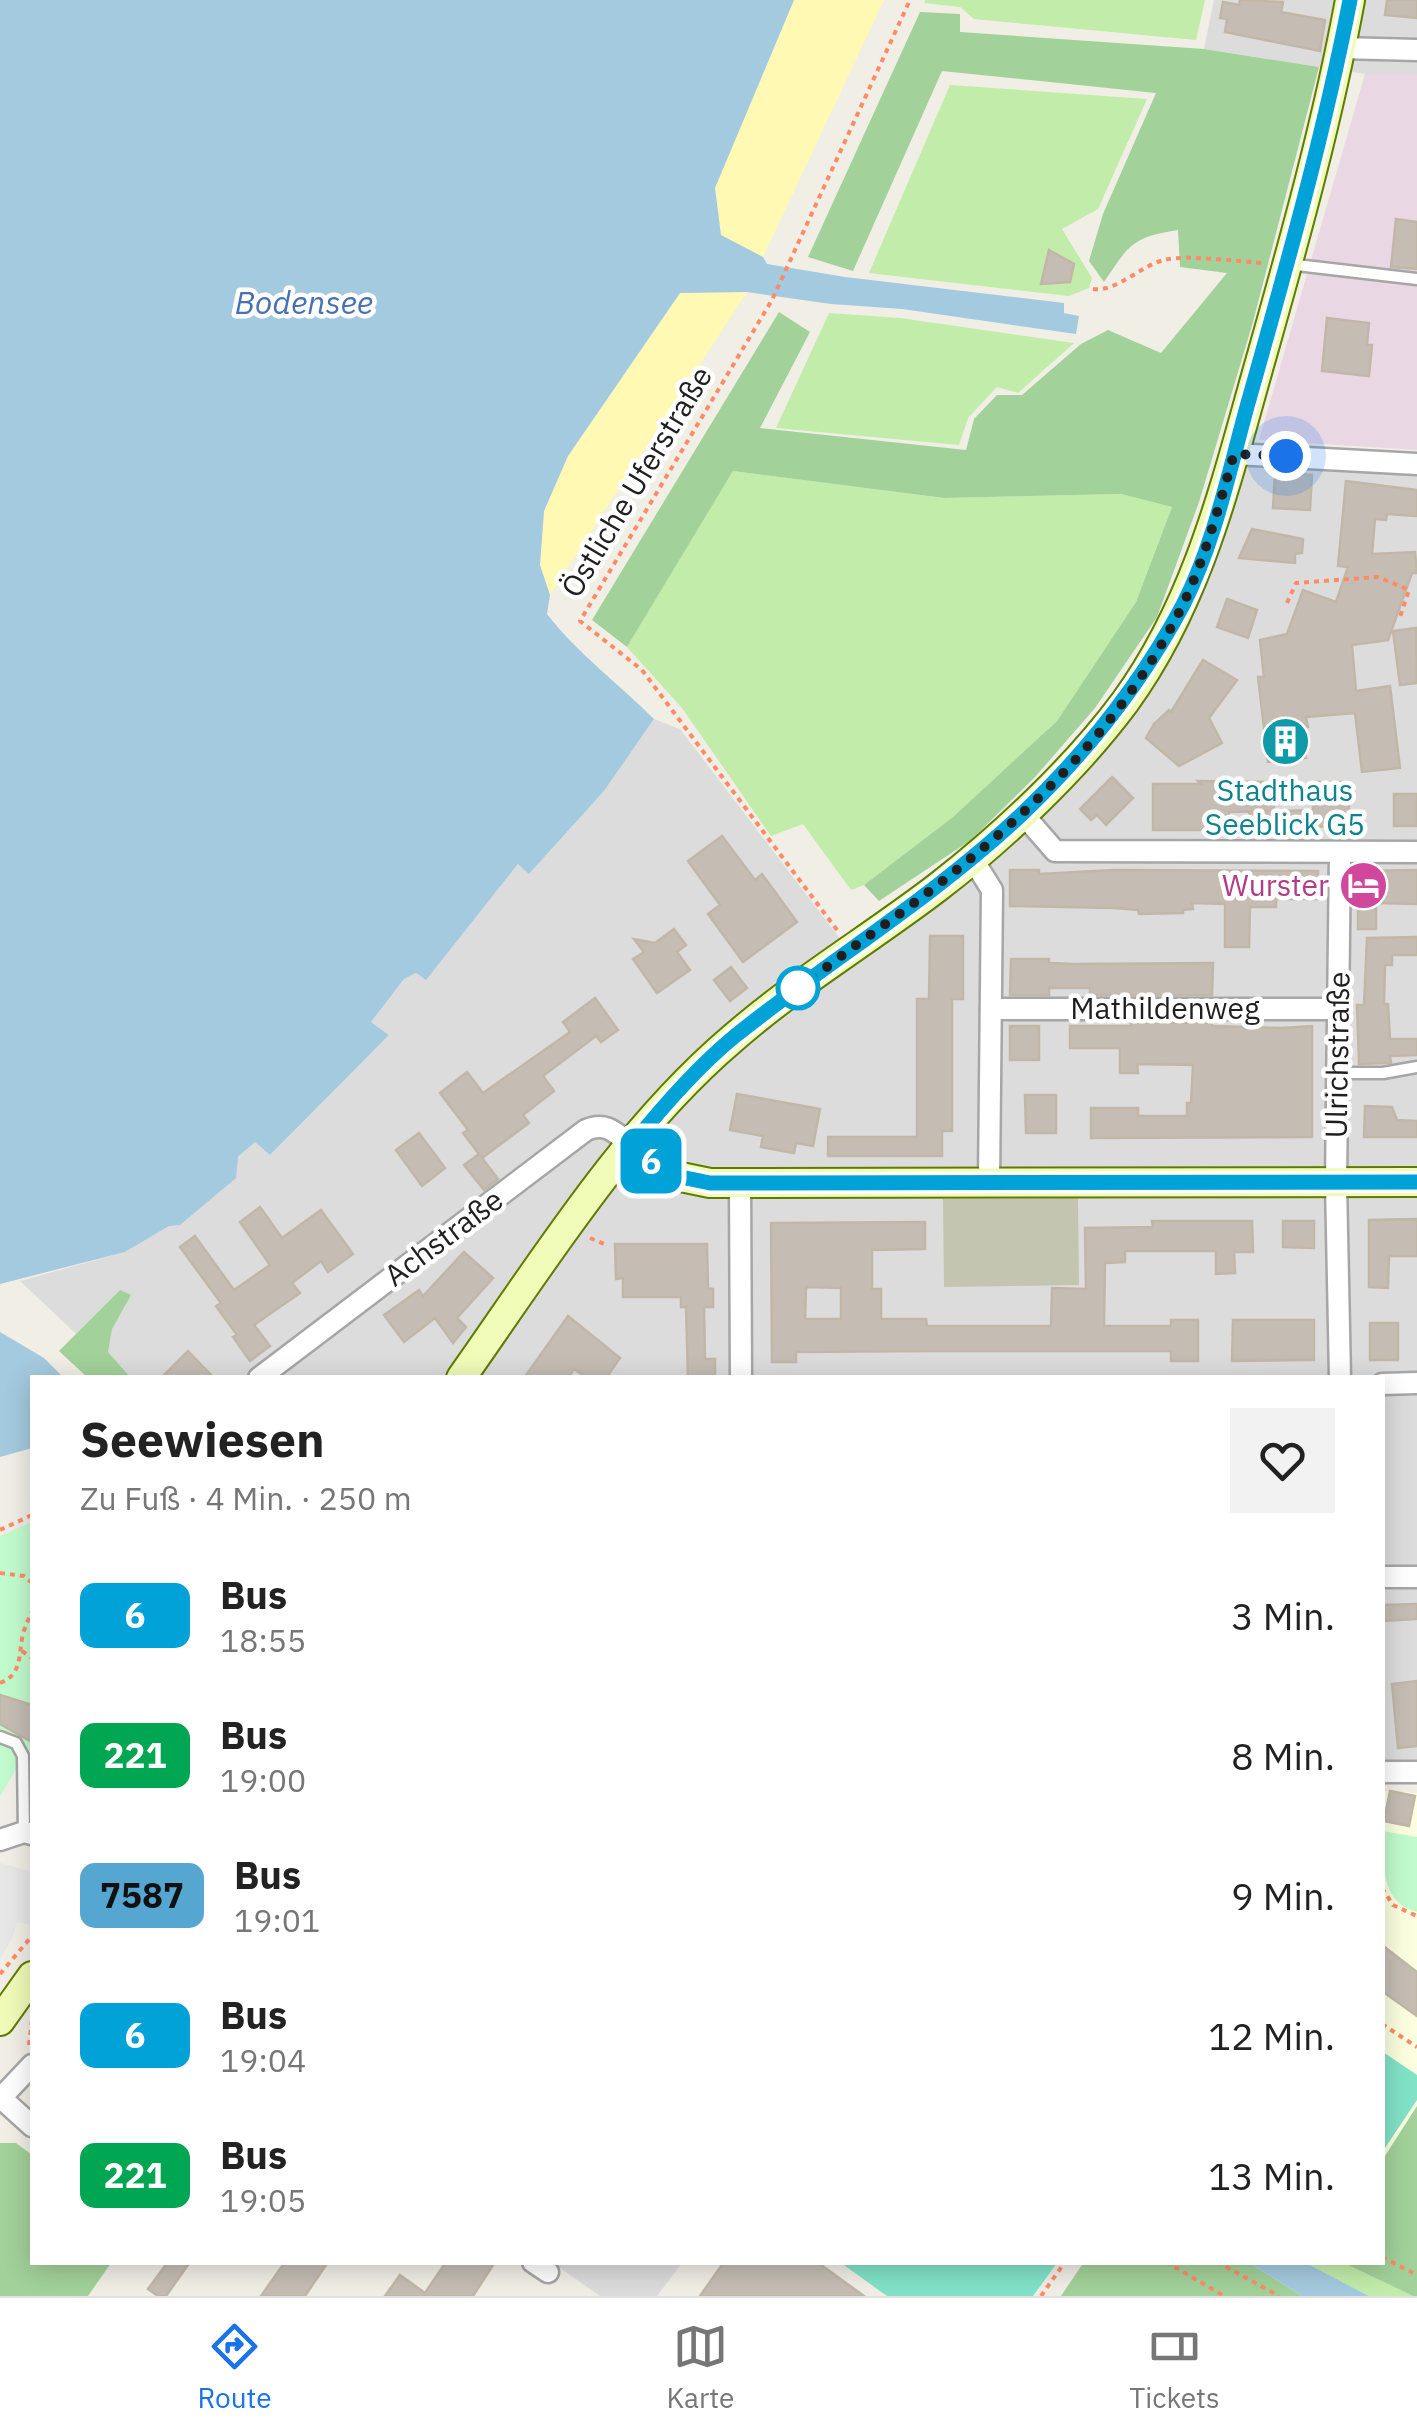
<!DOCTYPE html>
<html lang="de">
<head>
<meta charset="utf-8">
<style>
  body { margin:0; font-family:"IBM Plex Sans",sans-serif; background:#f2f2f2; color:#222; height:100vh; display:flex; flex-direction:column; font-size:38px; white-space:nowrap }
  * { box-sizing:border-box; margin:0 }
  p { font-size:32px; color:#767676 }
  .icon { flex:none; width:55px; height:55px; fill:none; stroke:currentColor; stroke-width:2; stroke-linecap:round; stroke-linejoin:round }
  .map { position:relative; flex:1; overflow:hidden }
  .panel { position:absolute; left:30px; top:1375px; width:1355px; height:890px; display:flex; flex-direction:column; background:#fff; border-radius:0px; box-shadow:0 5px 25px #0003 }
  .panel>* { flex:none }
  .badge { padding:0 20px; border-radius:15px; font-size:35px; line-height:65px }
  .you { position:absolute; width:50px; height:50px; margin:-25px; border:8px solid #fff; border-radius:50%; background:#1a73e8; box-shadow:0 0 0 15px #1a73e833 }
  .map>.badge { position:absolute; translate:-50% -50%; box-shadow:0 0 0 5px #fff }
  .round { display:grid; place-items:center; flex:none; width:105px; height:105px; border-radius:0px; background:#f2f2f2 }
  .overview { display:flex; align-items:center; justify-content:space-between; height:170px; padding:0 50px }
  h1 { font-size:48px; font-weight:700; line-height:75px }
  ul { padding:0; list-style:none }
  li { display:flex; align-items:center; gap:30px; height:140px; padding:0 50px }
  li div { flex:1 }
  li b { display:block; font-size:38px }
  li em { font-style:normal }
  li .badge { min-width:110px; font-weight:700; text-align:center }
  .tab-bar { display:flex; justify-content:space-around; align-items:center; height:140px; border-top:2px solid #e0e0e0; background:#fff; font-size:28px; color:#767676 }
  .tab-bar a { display:grid; justify-items:center; gap:5px }
  .tab-bar .selected { color:#1a73e8 }
  .map>svg:first-child { display:block }
</style>
</head>
<body>
<div class="map">
<svg width="1417" height="2296" viewBox="0 0 1417 2296">
  <rect width="100%" height="100%" fill="#f0eee5"/>
  <g fill="#dddcdc">
    <path d="M1214,0H1417V74H1365L1204,49Z"/>
    <path d="M1239,460L1417,476V1768L1383,1767L1382,1378L122,1377L20,1281L125,1252L169,1226L255,1141L270,1155L389,1035L371,1022L404,979L416,973L426,979L518,864L530,873L604,791L654,719L680,729L851,953L1132,707Z"/>
    <path d="M553,2263H682L657,2296H600Z"/>
  </g>
  <path fill="#ead7e4" d="M1365,74H1417V450L1259,440Z"/>
  <path fill="#fbffdf" d="M1383,1791L1417,1793V2141L1383,2184Z"/>
  <path fill="#c3c5b0" d="M1078,1198L1079,1285L944,1287L943,1199Z"/>
  <g fill="#c2ecaa">
    <path d="M925,0H1205L1196,40L974,19L960,7L924,3Z"/>
    <path d="M950,85L1147,99L1098,209L1062,229L1092,278L1089,288L1069,296L869,273Z"/>
    <path d="M829,313L900,318L1074,343L1018,393L997,387L968,418L959,445L776,428Z"/>
    <path d="M733,471L944,498L1121,494L1172,507L1136,602L1057,721L953,817L864,885L851,890L803,824L771,836L682,708L627,647Z"/>
    <path d="M1306,2263H1344L1413,2296H1369Z"/>
  </g>
  <g fill="#a2d199">
    <path d="M920,12L960,14V32L1204,49L1319,67L1253,322L1199,502L1157,617L1095,708L1035,777L971,840L879,901L864,885L953,817L1057,721L1136,602L1172,507L1121,494L944,498L733,471L627,647L592,620L779,312L810,332L760,428L966,450L974,419L997,395H1022L1081,344L1108,330L1161,353L1227,273L1180,267L1178,230C1132,237 1129,245 1104,282L1089,261L1103,214L1156,93L942,71L853,271L808,257Z"/>
    <path d="M120,1290L131,1295L112,1329L108,1352L130,1377H87L59,1351Z"/>
    <path d="M1417,2106V2296H1413L1344,2263L1382,2262L1383,2159Z"/>
    <path d="M0,2143H16L32,2155V2262L111,2263L88,2296H0Z"/>
    <path d="M1084,2262L1249,2263L1302,2296H1061Z"/>
  </g>
  <g fill="#fff9b4">
    <path d="M794,0H884L763,257L721,235L715,188Z"/>
    <path d="M747,292L550,595L540,565L544,511L568,456L680,293Z"/>
  </g>
  <g fill="#c1fbcd">
    <path d="M32,1522V1759L25,1754L0,1796V1536Z"/>
    <path d="M1383,1831L1417,1837V1912C1381,1904 1382,1862 1383,1831Z"/>
  </g>
  <g fill="#81e2c8">
    <path d="M1383,2052L1417,2075V2100L1383,2151Z"/>
    <path d="M841,2263H1057L1033,2296H887Z"/>
  </g>
  <path fill="#e7e7e7" d="M0,1863L32,1872V1921L31,1925L17,1922L12,1939L0,1959Z"/>
  <g fill="#a4cadf">
    <path d="M0,0H794L715,188L721,235L763,257L767,264L845,277L1064,303V313L1079,316L1076,334L902,309L831,304L747,292L680,293L568,456L544,511L540,565L550,595L547,614C577,653 619,684 654,719L604,791L529,874L518,864L426,980L416,973L404,979L371,1022L389,1035L270,1155L255,1142L238,1157L236,1178L180,1225L169,1226L125,1252L0,1284Z"/>
    <path d="M0,1332L44,1358L63,1377L32,1378V1448L0,1457Z"/>
    <path d="M1249,2263H1306L1369,2296H1302Z"/>
  </g>
  <g fill="#c5bdb4" stroke="#c2b7a7" stroke-width="2.5" fill-rule="evenodd">
    <path d="M1240,0L1283,2L1281,12L1325,20L1320,51L1225,32L1227,19L1220,18L1223,2L1239,5Z"/>
    <path d="M1387,0H1417V18L1385,15Z"/>
    <path d="M1396,219L1417,222V269L1391,267Z"/>
    <path d="M1049,250L1074,264L1070,282L1041,284Z"/>
    <path d="M1327,318L1369,323L1367,345H1372L1369,376L1322,371Z"/>
    <path d="M1275,473L1312,475L1310,510L1273,508Z"/>
    <path d="M1346,481L1417,490V516L1387,514L1386,520L1375,519L1372,554L1415,552L1417,573H1412L1388,640L1352,645L1356,691L1390,686L1400,768L1362,772L1355,713L1306,717L1308,727H1303L1306,758L1268,762L1258,677H1264L1260,640L1287,634L1303,590L1336,602L1348,567L1338,566Z"/>
    <path d="M1252,529L1303,539L1302,553L1295,554V563L1239,558Z"/>
    <path d="M1227,599L1257,610L1248,638L1217,627Z"/>
    <path d="M1416,628L1417,683L1400,685L1393,631Z"/>
    <path d="M1203,660L1237,680L1209,718L1222,743L1179,766L1146,738L1154,724L1169,710L1171,712Z"/>
    <path d="M1112,777L1133,798L1106,825L1097,815L1091,820L1080,809Z"/>
    <path d="M1198,781L1274,782V811L1229,812V830H1153V784H1201Z"/>
    <path d="M1313,782H1349V826L1288,827V830L1249,827V812L1313,810Z"/>
    <rect x="1394" y="794" width="23" height="32"/>
    <path d="M722,836L755,880L762,874L797,922L743,962L708,914L720,905L688,861Z"/>
    <path d="M1010,870H1039V874L1114,870L1318,871V899H1276V907H1250L1249,947H1225V904L1192,903L1193,909L1183,910V913L1139,914L1138,910L1114,908L1010,906Z"/>
    <path d="M1417,870V904L1376,903V929H1358V871Z"/>
    <path d="M674,929L686,945L677,952L690,970L657,993L633,959L644,952L634,939L655,943Z"/>
    <path d="M930,936H963V999H952V1131H942V1156H828V1137H917V999H929Z"/>
    <path d="M1417,937V955H1392V965H1385L1384,1004H1388L1390,1039H1417V1055L1390,1056L1391,1063H1387L1359,1064L1357,1005H1364L1367,938Z"/>
    <path d="M1011,959H1049V963L1075,964L1213,963L1212,995H1090V988H1049V995H1010Z"/>
    <path d="M731,967L747,988L730,1001L714,980Z"/>
    <path d="M595,998L618,1030L601,1042L596,1036L543,1076L554,1091L523,1115L529,1123L482,1158L463,1133L468,1130L440,1093L467,1072L483,1093L570,1032L563,1022Z"/>
    <path d="M1131,1023H1212V1026L1281,1028L1312,1026V1137L1091,1138V1108H1138V1116H1187V1103H1191L1193,1065L1137,1064L1138,1073H1120V1048H1070V1026H1131Z"/>
    <rect x="1010" y="1026" width="29" height="34"/>
    <path d="M737,1094L820,1109L813,1146L796,1143L794,1153L761,1147L763,1136L730,1130Z"/>
    <path d="M1025,1095H1056V1133H1026Z"/>
    <path d="M1365,1106L1392,1107L1397,1120L1417,1121V1137H1364Z"/>
    <path d="M419,1133L445,1168L422,1186L396,1150Z"/>
    <path d="M479,1154L498,1179L484,1190L464,1165Z"/>
    <path d="M260,1207L282,1238L321,1210L353,1254L328,1272L321,1261L292,1283L300,1293L254,1325L270,1346L250,1361L233,1337L237,1335L216,1306L221,1303L180,1247L195,1236L234,1290L270,1265L240,1222Z"/>
    <path d="M1417,1219V1256H1389L1388,1288L1369,1287V1220Z"/>
    <path d="M1152,1221H1252L1253,1252H1234L1235,1273L1216,1274V1251H1125V1262L1105,1263L1104,1326H1171V1320H1198V1361H1171V1351H930L796,1352V1362H772L771,1223L925,1222V1249L872,1250V1289H881V1319H926L927,1326H1051L1052,1288L1086,1289L1085,1228L1153,1227ZM806,1287L841,1288V1319H805Z"/>
    <path d="M1283,1221H1314V1248L1283,1247Z"/>
    <path d="M615,1244H707L708,1288L713,1289V1307H704L705,1359H715V1378H688L686,1307H681V1297H623V1278L616,1279Z"/>
    <path d="M464,1252L493,1278L457,1318L466,1327L453,1343L435,1318L404,1342L384,1315L419,1290L423,1296Z"/>
    <path d="M568,1316L620,1358L606,1378H587L574,1369L568,1378H524Z"/>
    <path d="M1233,1320H1314V1360L1232,1361Z"/>
    <rect x="1370" y="1323" width="28" height="37"/>
    <path d="M188,1351L214,1378H161Z"/>
    <path d="M1417,1604V1619L1382,1621V1605Z"/>
    <path d="M1417,1681V1746L1398,1748L1392,1684Z"/>
    <path d="M0,1695L32,1705V1742L0,1724Z"/>
    <path d="M1390,1791L1415,1796L1409,1826L1384,1821Z"/>
    <path d="M1382,1945L1417,1972V2016L1382,1991Z"/>
    <path d="M168,2262H190L166,2296H158L148,2289Z"/>
    <path d="M285,2262H328L305,2296H261Z"/>
    <path d="M446,2262H495L473,2296H385L400,2275L425,2293Z"/>
    <path d="M724,2262H817L864,2296H700Z"/>
  </g>
  <g fill="none" stroke-linecap="round" stroke-linejoin="round">
    <defs>
      <g id="lane">
        <path d="M1288,264L1417,279"/>
        <path d="M1338,1073H1383L1417,1067"/>
        <path d="M0,1737L16,1743L23,1756L24,1832"/>
      </g>
      <g id="street">
        <path d="M1341,48L1417,50"/>
        <path d="M1234,454L1417,464"/>
        <path d="M1022,813L1055,851L1417,852"/>
        <path d="M972,858L992,890L989,1182"/>
        <path d="M991,1009H1338"/>
        <path d="M740,1184L741,1378"/>
        <path d="M259,1378L586,1130C606,1121 616,1133 631,1145"/>
        <path d="M1340,1378L1336,1182L1340,852"/>
        <path d="M1382,1384L1417,1383"/>
        <path d="M1382,1577H1417"/>
        <path d="M1382,1772H1417"/>
        <path d="M0,1840L24,1832L32,1834"/>
        <path d="M1,2098L32,2126"/>
        <path d="M0,2099L32,2065"/>
        <path d="M533,2262L548,2272"/>
      </g>
      <g id="secondary">
        <path d="M631,1145L676,1176L710,1183L1417,1182"/>
        <path d="M461,1378C543,1262 624,1131 732,1039C796,983 870,939 938,887C1003,837 1076,768 1125,702C1201,597 1227,477 1262,355C1295,238 1328,120 1350,0"/>
        <path d="M0,2021L32,1976"/>
      </g>
    </defs>
    <use href="#lane" stroke="#a6a6a6" stroke-width="15"/>
    <use href="#street" stroke="#a6a6a6" stroke-width="25"/>
    <use href="#secondary" stroke="#5f7b01" stroke-width="32"/>
    <g stroke="#fe8b68" stroke-width="4" stroke-dasharray="5 5" stroke-linecap="butt">
      <path d="M1093,289C1117,292 1140,266 1164,260C1186,254 1240,262 1265,263"/>
      <path d="M1287,603L1296,583L1378,577L1409,590L1399,620"/>
      <path d="M837,930L642,670L580,621L772,300L910,0"/>
      <path d="M590,1238L604,1244"/>
      <path d="M0,1530L32,1515"/>
      <path d="M0,1573L24,1576L32,1583"/>
      <path d="M22,1651L32,1658"/>
      <path d="M0,1683C23,1674 18,1655 23,1634C25,1626 29,1619 32,1611"/>
      <path d="M1382,1888L1393,1905L1417,1916"/>
      <path d="M0,1974L32,1936"/>
      <path d="M1382,2024L1417,2047"/>
      <path d="M29,2045L32,2020"/>
      <path d="M1382,2257L1417,2275"/>
      <path d="M1166,2262L1224,2296"/>
      <path d="M1217,2262L1279,2296"/>
      <path d="M1041,2296L1065,2262"/>
    </g>
    <use href="#lane" stroke="#fff" stroke-width="10"/>
    <use href="#street" stroke="#fff" stroke-width="20"/>
    <use href="#secondary" stroke="#f0fbb8" stroke-width="28"/>
  </g>
  <g fill="none" stroke-linecap="round" stroke-linejoin="round">
    <defs>
      <path id="line" d="M1350,0C1324,134 1287,265 1250,396C1230,466 1216,540 1183,605C1141,684 1087,752 1022,814C934,897 830,960 735,1036C696,1068 663,1106 631,1146L676,1176L710,1183L1417,1182"/>
    </defs>
    <use href="#line" stroke="#fff" stroke-width="22"/>
    <use href="#line" stroke="#00a2d7" stroke-width="15"/>
    <path stroke="#1f1f1f" stroke-width="10" stroke-dasharray="0 18" d="M798,988C819,974 839,957 859,943C989,851 1117,745 1186,598C1207,552 1220,502 1234,454L1286,456"/>
  </g>
  <defs>
    <symbol id="building-disc" viewBox="-11 -11 22 22"><circle r="9.5" fill="#0f9aa8" stroke="#fff"/><path d="M-4-6H4V6H1V3H-1V6H-4ZM-2.5-4.3h1.7v1.8h-1.7ZM.8-4.3h1.7v1.8H.8ZM-2.5-1h1.7V.8h-1.7ZM.8-1h1.7V.8H.8Z" fill="#fff"/></symbol>
    <symbol id="hotel-disc" viewBox="-11 -11 22 22"><circle r="9.5" fill="#d1479c" stroke="#fff"/><path d="M-6-4.5h1.5V1H6V5H4.5V3h-9V5H-6ZM-4 0a1.8 1.8 0 1 1 3.6 0ZM.5 0V-2.5h3Q6-2.5 6 0Z" fill="#fff"/></symbol>
  </defs>
  <g fill-rule="evenodd">
    <use href="#building-disc" x="1258" y="714" width="55" height="55"/>
    <use href="#hotel-disc" x="1336" y="858" width="55" height="55"/>
  </g>
  <circle fill="#fff" stroke="#00a2d7" stroke-width="5" cx="798" cy="988" r="20"/>
  <g text-anchor="middle" stroke-width="9" stroke-linejoin="round" paint-order="stroke">
    <g font-size="30" fill="#1f1f1f" stroke="#fff">
      <text transform="translate(637 482) rotate(-59)" y="10">Östliche Uferstraße</text>
      <text x="1165" y="1019">Mathildenweg</text>
      <text transform="translate(1338 1055) rotate(-89)" y="10">Ulrichstraße</text>
      <text transform="translate(444 1238) rotate(-37)" y="10">Achstraße</text>
    </g>
    <g font-size="30" fill="#0d838f" stroke="#fff">
      <text x="1285" y="801">Stadthaus<tspan x="1285" dy="34">Seeblick G5</tspan></text>
    </g>
    <g font-size="30" fill="#b23c85" stroke="#fff" text-anchor="end">
      <text x="1329" y="896">Wurster</text>
    </g>
    <g font-size="32" font-style="italic" fill="#4870b2" stroke="#fff">
      <text x="304" y="314">Bodensee</text>
    </g>
  </g>
</svg>
<div class="you" style="left:1286px;top:456px"></div>
<b class="badge" style="left:651px;top:1161px;background:#00a2d7;color:#fff">6</b>
<section class="panel">
<div class="overview"><div><h1>Seewiesen</h1><p>Zu Fuß · 4 Min. · 250 m</p></div><a class="round"><svg class="icon" aria-label="heart" viewBox="0 0 24 24"><path d="M12 20l-8-8c-3-5 5-10 8-4 3-6 11-1 8 4z"/></svg></a></div>
<ul>
<li><span class="badge" style="background:#00a2d7;color:#fff">6</span><div><b>Bus</b><p>18:55</p></div><em>3 Min.</em></li>
<li><span class="badge" style="background:#00a651;color:#fff">221</span><div><b>Bus</b><p>19:00</p></div><em>8 Min.</em></li>
<li><span class="badge" style="background:#56a6d2;color:#111">7587</span><div><b>Bus</b><p>19:01</p></div><em>9 Min.</em></li>
<li><span class="badge" style="background:#00a2d7;color:#fff">6</span><div><b>Bus</b><p>19:04</p></div><em>12 Min.</em></li>
<li><span class="badge" style="background:#00a651;color:#fff">221</span><div><b>Bus</b><p>19:05</p></div><em>13 Min.</em></li>
</ul>
</section>
</div>
<nav class="tab-bar">
<a class="selected"><svg class="icon" aria-label="directions" viewBox="0 0 24 24"><path d="M12 3l9 9-9 9-9-9zM9 14v-3h6M13 9l2 2-2 2"/></svg>Route</a>
<a><svg class="icon" aria-label="map" viewBox="0 0 24 24"><path d="M3 6l6-2 6 2 6-2v14l-6 2-6-2-6 2zM9 4v14M15 6v14"/></svg>Karte</a>
<a><svg class="icon" aria-label="tickets" viewBox="0 0 24 24"><path d="M3 7h18v10H3zM15 7v10"/></svg>Tickets</a>
</nav>
</body>
</html>
